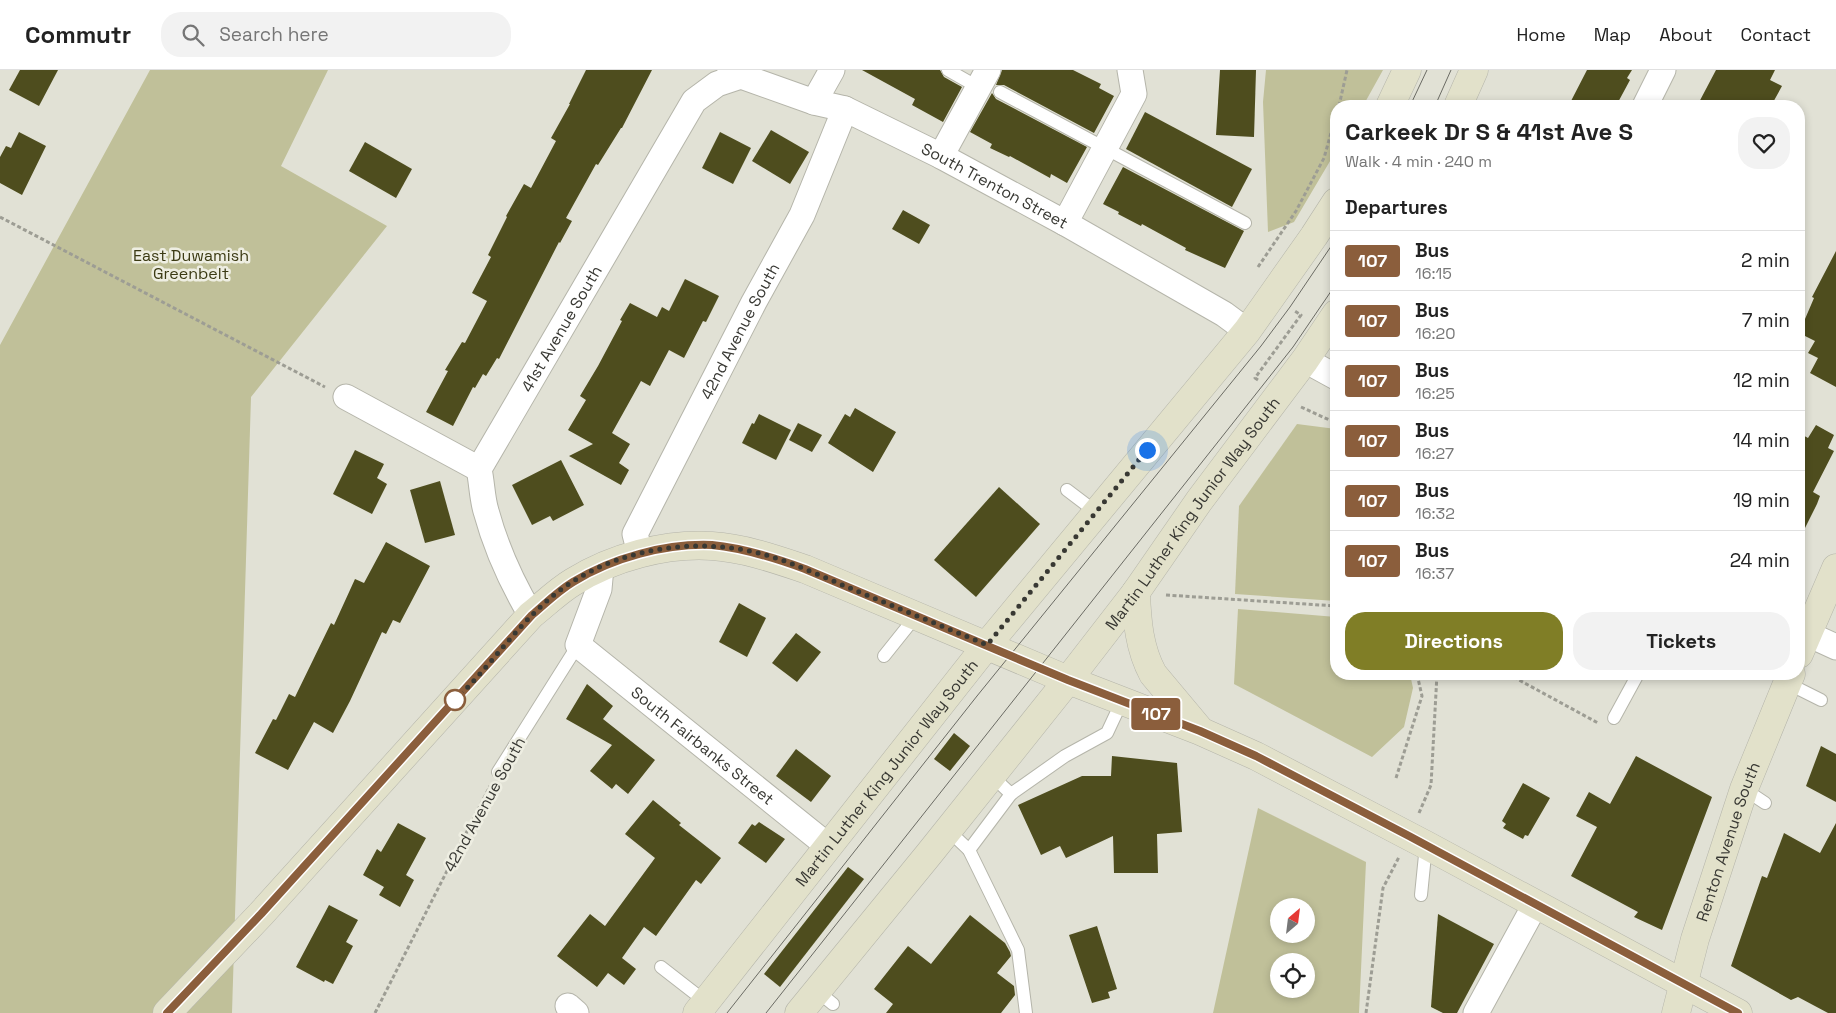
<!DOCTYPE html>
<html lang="en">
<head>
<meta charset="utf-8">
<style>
  body { margin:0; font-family:"Space Grotesk",sans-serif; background:#f2f2f2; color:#222; height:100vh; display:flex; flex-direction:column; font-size:19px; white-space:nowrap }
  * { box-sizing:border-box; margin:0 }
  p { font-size:16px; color:#767676 }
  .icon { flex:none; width:28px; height:28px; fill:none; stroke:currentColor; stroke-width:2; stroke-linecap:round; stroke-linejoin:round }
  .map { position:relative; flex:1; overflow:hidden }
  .drawer { position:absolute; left:1330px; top:30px; width:475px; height:580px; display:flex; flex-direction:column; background:#fff; border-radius:20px; box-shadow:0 2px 8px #0003 }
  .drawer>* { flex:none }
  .badge { padding:0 10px; border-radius:4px; font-size:18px; line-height:32px }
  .needle { width:32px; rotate:28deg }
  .controls { position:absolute; left:1270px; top:828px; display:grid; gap:10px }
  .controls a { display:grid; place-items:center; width:45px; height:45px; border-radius:50%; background:#fff; box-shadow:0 2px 8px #0003; font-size:25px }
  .you { position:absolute; width:25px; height:25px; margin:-12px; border:4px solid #fff; border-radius:50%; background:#1a73e8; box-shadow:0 0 0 8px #1a73e833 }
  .map>.badge { position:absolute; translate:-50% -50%; box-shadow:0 0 0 2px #fff }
  h2 { padding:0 15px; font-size:19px; line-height:45px }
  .round { display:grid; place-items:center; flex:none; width:52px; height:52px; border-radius:20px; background:#f2f2f2 }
  .head { display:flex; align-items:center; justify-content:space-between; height:85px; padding:0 15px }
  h1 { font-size:24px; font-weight:600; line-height:38px }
  .cta { display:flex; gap:10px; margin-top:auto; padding:10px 15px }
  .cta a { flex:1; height:58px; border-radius:20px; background:#807e26; color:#fff; font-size:20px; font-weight:600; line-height:58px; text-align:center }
  .cta a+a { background:#f2f2f2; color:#222 }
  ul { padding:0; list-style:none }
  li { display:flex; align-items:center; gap:15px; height:60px; padding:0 15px; border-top:1px solid #e0e0e0 }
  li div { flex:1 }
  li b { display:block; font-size:19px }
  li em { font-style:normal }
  li .badge { min-width:55px; font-weight:700; text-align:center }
  header { display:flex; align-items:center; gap:30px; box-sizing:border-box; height:70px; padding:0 25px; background:#fff; border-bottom:1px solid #e0e0e0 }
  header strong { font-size:24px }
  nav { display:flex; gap:28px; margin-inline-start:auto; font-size:18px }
  .search { width:350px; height:45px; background:#f2f2f2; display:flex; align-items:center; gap:12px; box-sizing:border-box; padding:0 18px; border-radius:20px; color:#767676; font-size:19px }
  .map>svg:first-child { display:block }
</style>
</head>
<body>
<header>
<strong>Commutr</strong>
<div class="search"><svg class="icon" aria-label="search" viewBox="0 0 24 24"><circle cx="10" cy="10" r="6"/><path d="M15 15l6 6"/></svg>Search here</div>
<nav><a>Home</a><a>Map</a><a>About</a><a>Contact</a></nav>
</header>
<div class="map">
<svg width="1836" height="943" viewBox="0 0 1836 943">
  <rect width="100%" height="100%" fill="#e1e1d5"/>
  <g fill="#c0c099" fill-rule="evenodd">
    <path d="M150,0H328L281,96L387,156L251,327L232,943H0V275Z"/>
    <path d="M1266,0H1383L1363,36H1336V81L1294,152L1268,162L1263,32Z"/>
    <path d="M1297,354L1336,359V531L1235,524L1239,436Z"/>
    <path d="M1238,539L1336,547V604H1410L1413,618L1404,657L1372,687L1234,614Z"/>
    <path d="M1258,738L1366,792L1359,943H1213ZM1279,836H1306V864H1279ZM1279,891H1306V919H1279Z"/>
  </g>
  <g fill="#4e4d1e">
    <path d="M20,0H58L39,36L9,20Z"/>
    <path d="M586,0H652L622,58H621L598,95L596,94L566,148L572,151L560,173L559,172L499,289L497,288L486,306L483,304L475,318L473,317L453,356L426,342L448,301L445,300L462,272L465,273L487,231L472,223L491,187L488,185L507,147L506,146L524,114L531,118L556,71L551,68L570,34H569Z"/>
    <path d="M862,0H940L944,7L962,17L943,52L912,35L915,29Z"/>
    <path d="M1002,0H1073L1101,14L1099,18L1114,26L1094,63L1004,15H996Z"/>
    <path d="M1220,0H1256L1254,67L1216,65Z"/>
    <path d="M1587,0H1632L1627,8L1630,10L1616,36H1581L1571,31Z"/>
    <path d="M1716,0H1775L1770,10L1782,16L1771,36H1697Z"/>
    <path d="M992,23L996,29L1087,77L1067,113L1051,104L1050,108L1010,86L1009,87L990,78L992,74L970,62Z"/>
    <path d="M1145,42L1252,99L1232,137L1126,79Z"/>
    <path d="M771,60L809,82L790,114L752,91Z"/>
    <path d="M19,62L46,76L22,125L0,113V87L6,76L11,78Z"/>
    <path d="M720,62L751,78L733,114L702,98Z"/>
    <path d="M365,72L412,99L396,128L349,101Z"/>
    <path d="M1123,97L1244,161L1225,198L1185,180L1186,178L1142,154L1141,156L1118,144L1119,142L1103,134Z"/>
    <path d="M903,140L930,155L919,174L892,159Z"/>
    <path d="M1836,181V317L1810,303L1818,288L1808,283L1815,271L1799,263L1814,228L1812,227Z"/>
    <path d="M685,209L719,226L706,252L703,251L684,288L669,280L650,316L641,311L612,363L630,374L619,393L629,400L621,415L569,386L593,374L568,360L586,330L580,326L598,296L622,251L620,250L630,233L657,247L662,237L669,241Z"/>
    <path d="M855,338L896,362L873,402L828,373L845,344L850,347Z"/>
    <path d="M759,344L791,360L776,390L742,373L752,353L754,354Z"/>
    <path d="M798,353L822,365L812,382L789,370Z"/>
    <path d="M1816,355L1834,365L1828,378L1834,381L1813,422L1820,426L1817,434L1799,470V363L1808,368Z"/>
    <path d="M355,380L384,394L377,408L387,414L372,444L333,424Z"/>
    <path d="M561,390L584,435L553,451L550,446L532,455L512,415Z"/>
    <path d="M440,411L455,465L425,473L410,420Z"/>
    <path d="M999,417L1040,454L976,527L934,490Z"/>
    <path d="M386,472L430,496L400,553L393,550L386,564L382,562L350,631L333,663L314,652L288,700L255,683L273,649L276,650L289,624L295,627L331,553L334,555L355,509L364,513Z"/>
    <path d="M739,533L766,548L747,587L719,572Z"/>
    <path d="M796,563L821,582L797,612L772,593Z"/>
    <path d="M587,614L613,636L603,649L655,690L628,724L616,714L612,719L590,701L612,675L566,649Z"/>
    <path d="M954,663L970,676L950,701L934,689Z"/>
    <path d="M1821,676L1836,684V732L1806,716Z"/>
    <path d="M796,679L831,706L811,732L776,706Z"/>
    <path d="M1112,686L1177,693L1182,762L1157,764L1158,803H1114L1113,766L1066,788L1060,776L1041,785L1018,735L1082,706H1111Z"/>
    <path d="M1636,686L1712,727L1662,860L1634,847L1638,842L1571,806L1597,757L1576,746L1589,722L1610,734Z"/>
    <path d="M1523,713L1550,728L1528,766L1525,765L1523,769L1503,758L1506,754L1502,751Z"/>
    <path d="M653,730L681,753L679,755L721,788L701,814L696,810L656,866L644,857L622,888L636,899L624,915L608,903L597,917L557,886L590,844L605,856L655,788L625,764Z"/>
    <path d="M759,752L785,769L766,793L738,773L752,754L755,756Z"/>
    <path d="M398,753L426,768L406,805L414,810L400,837L379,825L384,817L363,805L377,779L381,782Z"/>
    <path d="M1836,753V943H1828L1798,927L1791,930L1731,896L1762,806L1767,808L1784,763L1820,783Z"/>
    <path d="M848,797L864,809L780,917L764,904Z"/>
    <path d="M329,835L358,850L346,872L353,876L333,914L325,910L324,912L296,897Z"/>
    <path d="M1438,844L1494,874L1457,943H1443L1431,937Z"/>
    <path d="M970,845L1005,873L1010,882L1011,886L997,903L1014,916L1015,925L1001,943H886L893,934L874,919L908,876L931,894Z"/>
    <path d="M1097,856L1117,919L1108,922L1110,928L1092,933L1069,865Z"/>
  </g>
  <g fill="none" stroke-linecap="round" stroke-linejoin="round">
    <defs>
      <g id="lane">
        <path d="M948,0L969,12"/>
        <path d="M1000,22L1245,153"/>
        <path d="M1067,420L1096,442"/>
        <path d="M884,586L916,546"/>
        <path d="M1787,613L1821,630"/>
        <path d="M1614,648L1638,604"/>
        <path d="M498,702L578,575"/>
        <path d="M992,706L1011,724L1065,686L1107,663L1122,631"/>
        <path d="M1744,719L1765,733"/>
        <path d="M948,760L969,780L1018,880L1026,943"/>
        <path d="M969,780L1011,724"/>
        <path d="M1421,825L1426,775"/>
        <path d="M661,897L706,932"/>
        <path d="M817,921L833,934"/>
      </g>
      <g id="street">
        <path id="s1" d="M730,0L741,6L814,32L845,39L941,86L1065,153L1224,244L1247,261"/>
        <path d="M814,32L832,0"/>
        <path d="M1645,36L1663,0"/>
        <path d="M941,86L988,0"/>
        <path d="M1065,153L1134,24L1130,0"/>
        <path d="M1305,290L1336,307"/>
        <path d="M346,327L479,399"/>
        <path id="s2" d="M640,483L635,464L754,232L802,145L845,39"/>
        <path id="s3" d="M601,497L599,519L578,575L828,776"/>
        <path id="s4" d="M531,545C512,513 496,478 486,441C482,428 482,413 479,399L694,31L717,14L741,6"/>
        <path d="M1799,560L1836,577"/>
        <path d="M568,936L576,943"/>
        <path d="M1476,943L1535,835"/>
      </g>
      <g id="secondary">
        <path d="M1390,36L1407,0"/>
        <path d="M1458,36L1474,0"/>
        <path d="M1136,522C1137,551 1139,578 1153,604L1199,659"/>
        <path d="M1799,584L1836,498"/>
        <path d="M167,943L261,844L531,545C545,534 558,521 573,512C613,487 666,473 712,476C744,478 775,489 805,499L1068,610L1200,661L1256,686L1426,775L1738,943"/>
        <path id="s5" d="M697,943L987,575L1247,261L1314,166L1336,132"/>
        <path id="s6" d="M799,943L929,784L1068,610L1136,522L1199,431L1305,290L1336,244"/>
        <path id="s7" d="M1676,943L1695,869L1744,719L1791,604"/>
      </g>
    </defs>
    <use href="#lane" stroke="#b5b5aa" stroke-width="14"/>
    <use href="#street" stroke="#b5b5aa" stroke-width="27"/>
    <use href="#secondary" stroke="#b5b5aa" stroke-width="29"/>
    <g stroke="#9d9d94" stroke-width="3" stroke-dasharray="4 2.5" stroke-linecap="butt">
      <path d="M1339,36L1347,0"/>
      <path d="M0,147L325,317"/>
      <path d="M1258,197L1296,141L1324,88L1336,45"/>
      <path d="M1258,310L1255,308L1301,245L1293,240"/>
      <path d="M1301,337L1336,353"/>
      <path d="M1166,525L1336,536"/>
      <path d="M1508,604L1598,653"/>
      <path d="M1396,708L1422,626L1417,604"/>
      <path d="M1419,743L1431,715L1437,604"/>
      <path d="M375,943L490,716"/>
      <path d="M1366,943L1383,818L1399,787"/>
    </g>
    <use href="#lane" stroke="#fff" stroke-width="12"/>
    <use href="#street" stroke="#fff" stroke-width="25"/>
    <use href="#secondary" stroke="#e2e1ca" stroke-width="28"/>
    <g stroke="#6b6b64" stroke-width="1">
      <path d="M1410,36L1427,0"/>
      <path d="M1435,36L1451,0"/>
      <path d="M727,943L977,626L1261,276L1290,237L1336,169"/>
      <path d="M766,943L1263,315L1293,277L1336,214"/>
    </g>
  </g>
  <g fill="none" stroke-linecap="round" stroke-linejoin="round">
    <defs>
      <path id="line" d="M167,943L261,844L532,545C545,534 558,521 573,512C612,488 666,473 712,475C744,478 775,488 805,499L1068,610L1200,661L1256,686L1409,766L1738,943"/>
    </defs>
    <use href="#line" stroke="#fff" stroke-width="11"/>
    <use href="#line" stroke="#8b5e3c" stroke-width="8"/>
    <path stroke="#383833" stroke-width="5" stroke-dasharray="0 9" d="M455,630C495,592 525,542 572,512C628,476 702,467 766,485C797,494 827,509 857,521C900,539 944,557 987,575L1147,380"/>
  </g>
  <circle fill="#fff" stroke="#8b5e3c" stroke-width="2.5" cx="455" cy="630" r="10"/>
  <g text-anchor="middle" stroke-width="5" stroke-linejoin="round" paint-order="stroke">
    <g font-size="16" fill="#383833" stroke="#eeeee2">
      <text dy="6" stroke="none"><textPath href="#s1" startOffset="290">South Trenton Street</textPath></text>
      <text dy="6" stroke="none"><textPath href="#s4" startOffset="319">41st Avenue South</textPath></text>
      <text dy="6" stroke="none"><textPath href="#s2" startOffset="248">42nd Avenue South</textPath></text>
      <text dy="6" stroke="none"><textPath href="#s6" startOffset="636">Martin Luther King Junior Way South</textPath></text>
      <text dy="6" stroke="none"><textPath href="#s3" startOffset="242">South Fairbanks Street</textPath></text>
      <text dy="6" stroke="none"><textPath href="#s5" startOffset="306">Martin Luther King Junior Way South</textPath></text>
      <text transform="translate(484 734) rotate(-61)" y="6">42nd Avenue South</text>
      <text dy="6" stroke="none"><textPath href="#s7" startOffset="179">Renton Avenue South</textPath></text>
    </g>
    <g font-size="16" fill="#3b3a13" stroke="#eeeee2">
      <text x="191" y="191">East Duwamish<tspan x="191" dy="18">Greenbelt</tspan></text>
    </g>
  </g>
</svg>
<div class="controls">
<a><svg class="needle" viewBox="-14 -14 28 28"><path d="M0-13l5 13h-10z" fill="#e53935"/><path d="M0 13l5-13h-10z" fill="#767676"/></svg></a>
<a><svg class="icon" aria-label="locate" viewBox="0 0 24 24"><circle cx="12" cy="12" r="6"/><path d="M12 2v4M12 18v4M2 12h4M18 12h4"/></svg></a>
</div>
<div class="you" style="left:1147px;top:380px"></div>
<b class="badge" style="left:1156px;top:644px;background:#8b5e3c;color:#fff">107</b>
<section class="drawer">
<div class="head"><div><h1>Carkeek Dr S &amp; 41st Ave S</h1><p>Walk · 4 min · 240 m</p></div><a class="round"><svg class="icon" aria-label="heart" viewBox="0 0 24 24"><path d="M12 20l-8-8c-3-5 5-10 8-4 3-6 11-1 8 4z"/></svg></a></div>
<h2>Departures</h2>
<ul>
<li><span class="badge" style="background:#8b5e3c;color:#fff">107</span><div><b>Bus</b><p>16:15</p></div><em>2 min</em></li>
<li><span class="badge" style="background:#8b5e3c;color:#fff">107</span><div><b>Bus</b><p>16:20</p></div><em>7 min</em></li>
<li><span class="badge" style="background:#8b5e3c;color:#fff">107</span><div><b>Bus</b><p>16:25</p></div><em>12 min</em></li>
<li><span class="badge" style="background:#8b5e3c;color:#fff">107</span><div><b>Bus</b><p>16:27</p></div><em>14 min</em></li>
<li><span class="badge" style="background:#8b5e3c;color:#fff">107</span><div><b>Bus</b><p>16:32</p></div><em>19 min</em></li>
<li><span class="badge" style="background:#8b5e3c;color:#fff">107</span><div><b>Bus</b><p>16:37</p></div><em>24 min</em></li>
</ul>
<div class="cta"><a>Directions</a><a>Tickets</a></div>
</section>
</div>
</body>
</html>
